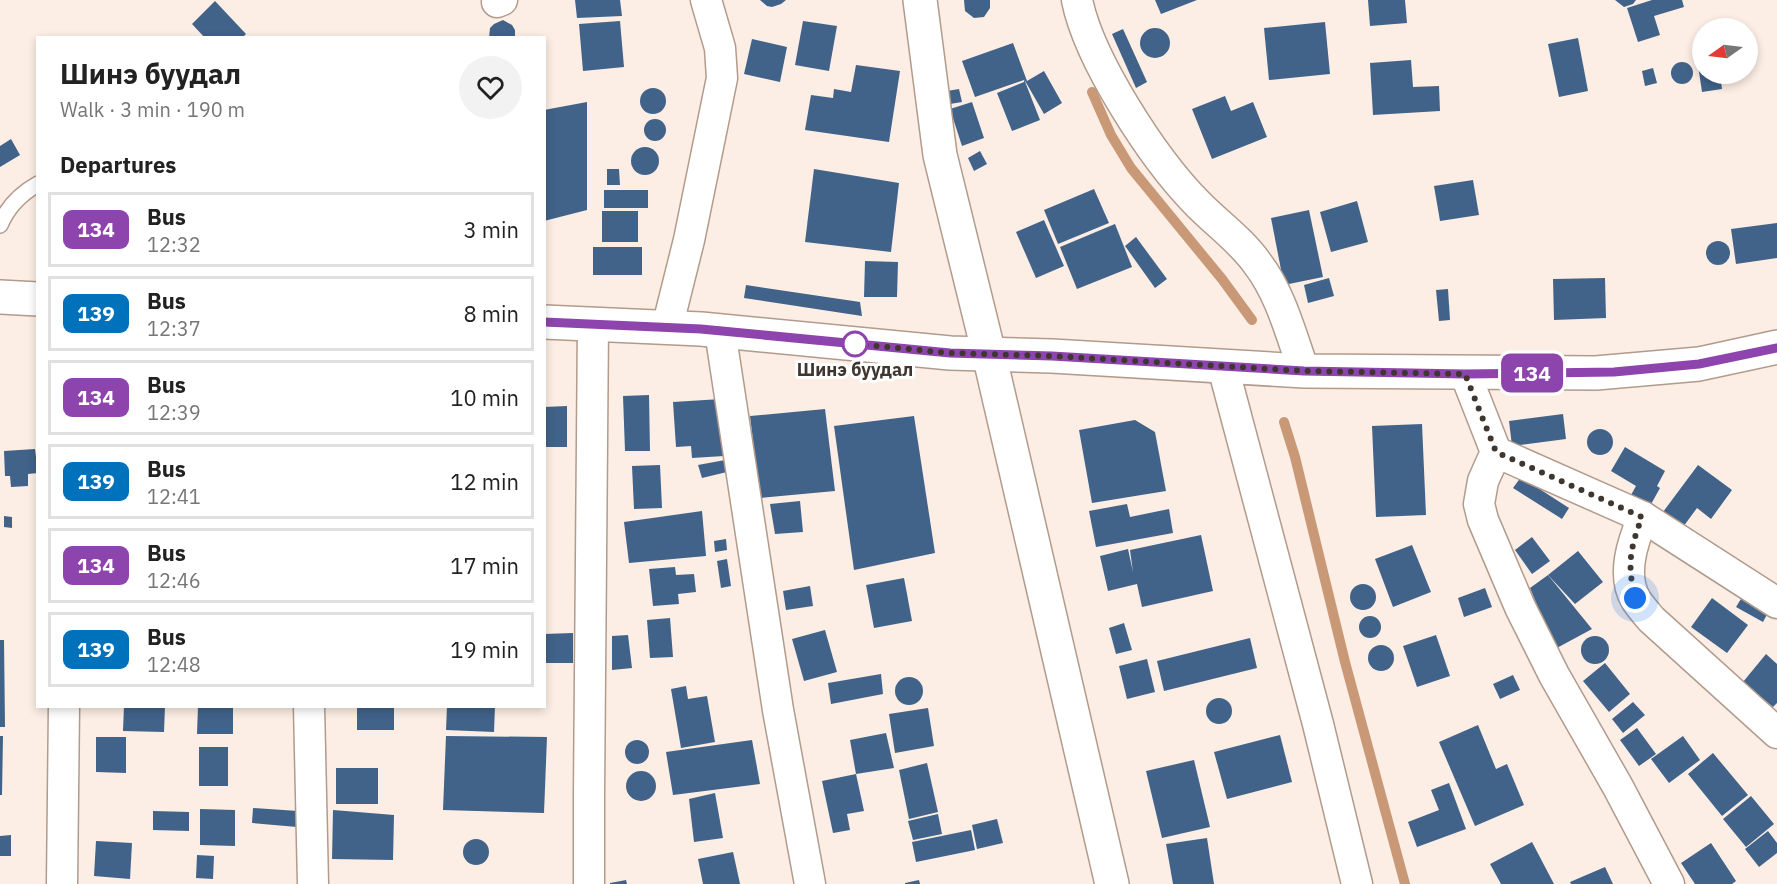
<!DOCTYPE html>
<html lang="en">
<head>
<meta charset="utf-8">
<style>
  body { margin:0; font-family:"IBM Plex Sans",sans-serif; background:#f2f2f2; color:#222; height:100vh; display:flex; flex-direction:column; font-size:22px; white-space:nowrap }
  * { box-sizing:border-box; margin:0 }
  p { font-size:20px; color:#767676 }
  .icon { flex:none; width:33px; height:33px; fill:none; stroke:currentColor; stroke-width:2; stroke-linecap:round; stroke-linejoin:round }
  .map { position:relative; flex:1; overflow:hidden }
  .details { position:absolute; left:36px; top:36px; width:510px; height:672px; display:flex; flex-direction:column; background:#fff; border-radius:0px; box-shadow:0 3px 9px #0003 }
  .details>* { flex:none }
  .badge { padding:0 12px; border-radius:9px; font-size:21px; line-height:39px }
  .needle { width:39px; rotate:256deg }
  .buttons { position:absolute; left:1692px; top:18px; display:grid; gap:12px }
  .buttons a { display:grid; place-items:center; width:66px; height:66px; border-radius:50%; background:#fff; box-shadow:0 3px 9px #0003; font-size:30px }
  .you { position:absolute; width:30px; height:30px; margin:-15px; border:4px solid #fff; border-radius:50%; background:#1a73e8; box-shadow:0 0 0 9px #1a73e833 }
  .map>.badge { position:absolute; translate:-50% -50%; box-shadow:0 0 0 3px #fff }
  h2 { padding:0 24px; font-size:22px; line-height:54px }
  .round { display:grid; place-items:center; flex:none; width:63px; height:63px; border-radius:32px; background:#f2f2f2 }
  .summary { display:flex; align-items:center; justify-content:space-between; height:102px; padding:0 24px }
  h1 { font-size:28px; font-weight:700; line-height:45px }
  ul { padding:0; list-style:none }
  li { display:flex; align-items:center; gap:18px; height:75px; margin:0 12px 9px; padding:0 12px; border:3px solid #e0e0e0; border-radius:0px }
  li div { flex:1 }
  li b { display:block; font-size:22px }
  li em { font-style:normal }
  li .badge { min-width:66px; font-weight:700; text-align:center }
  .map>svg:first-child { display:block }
</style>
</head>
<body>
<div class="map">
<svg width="1777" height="884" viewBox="0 0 1777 884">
  <rect width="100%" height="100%" fill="#fceee4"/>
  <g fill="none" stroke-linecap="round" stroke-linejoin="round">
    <g stroke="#c99977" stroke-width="10">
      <path d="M1092,92L1111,135L1131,168L1222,279L1252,320"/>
      <path d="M1284,422L1295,457L1345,662L1405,884"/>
    </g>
  </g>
  <g fill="#416289">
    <path d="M575,0H620L622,16L577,18Z"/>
    <path d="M760,0H786L781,4L772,7L767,6Z"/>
    <path d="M964,0H990V8L984,17L974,18L965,11Z"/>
    <path d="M1155,0H1197L1161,14Z"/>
    <path d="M1368,0H1405L1407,23L1370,26Z"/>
    <path d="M1615,0H1636L1633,4L1624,7Z"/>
    <path d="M1652,0H1682L1684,7L1654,16L1660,35L1638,42L1627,8Z"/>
    <path d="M215,1L246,34L242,38H205L192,24Z"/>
    <path d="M503,20L512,25L515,30V38H489L490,28L494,24Z"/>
    <path d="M620,21L624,67L583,71L579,24Z"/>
    <path d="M803,21L837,26L829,71L795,65Z"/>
    <path d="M1325,22L1330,74L1269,80L1264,28Z"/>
    <circle cx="1155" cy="43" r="15"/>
    <path d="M1123,29L1147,82L1136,88L1112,34Z"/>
    <path d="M1578,38L1588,91L1559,97L1548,44Z"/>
    <path d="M752,39L787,47L780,82L744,74Z"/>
    <path d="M1013,43L1027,81L1044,71L1062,103L1044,114L1024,79L1040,120L1012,131L997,93L1024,82V80L975,97L962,61Z"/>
    <path d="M1702,57V74H1720L1722,89L1702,92L1697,58Z"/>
    <path d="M1411,60L1413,87L1439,86L1440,111L1373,115L1370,63Z"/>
    <circle cx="1682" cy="73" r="11"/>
    <path d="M856,65L900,71L889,142L805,130L811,95L833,98L834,89L851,92Z"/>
    <path d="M1653,68L1657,83L1645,86L1642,71Z"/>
    <circle cx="653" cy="101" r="13"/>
    <path d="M959,89L962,102L950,104L947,91Z"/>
    <path d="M1225,96L1231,111L1253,102L1267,137L1212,159L1192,109Z"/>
    <path d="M587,102V210L544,221V110Z"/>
    <path d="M972,102L984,138L962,146L950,109Z"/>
    <circle cx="655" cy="130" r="11"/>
    <path d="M11,139L20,155L0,167V146Z"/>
    <circle cx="645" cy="161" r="14"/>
    <path d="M980,151L987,164L974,171L968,158Z"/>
    <path d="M607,169H619L620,185H607Z"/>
    <path d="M814,169L899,183L891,252L805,242Z"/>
    <path d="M1473,180L1479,215L1440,221L1434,186Z"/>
    <path d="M1094,189L1109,223L1058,244L1044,210Z"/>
    <rect x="604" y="190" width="44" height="18"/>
    <path d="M1357,201L1368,242L1331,252L1320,212Z"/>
    <path d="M1309,210L1323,277L1284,285L1271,218Z"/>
    <rect x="602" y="211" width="36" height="31"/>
    <path d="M1044,220L1064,266L1036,278L1016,232Z"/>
    <path d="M1777,223V258L1736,264L1731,229Z"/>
    <path d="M1115,224L1132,267L1077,289L1060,247Z"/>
    <path d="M1136,237L1167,279L1155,288L1125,246Z"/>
    <circle cx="1718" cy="253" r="12"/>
    <rect x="593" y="247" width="49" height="28"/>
    <path d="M865,261L898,262L897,297H864Z"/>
    <path d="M1329,278L1334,296L1308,303L1304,285Z"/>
    <path d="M1605,278L1606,318L1554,320L1553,279Z"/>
    <path d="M746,285L860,302L862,316L744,298Z"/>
    <path d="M1448,289L1450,320L1439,321L1436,290Z"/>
    <path d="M649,395L650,451H625L623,396Z"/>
    <path d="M721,399L724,456L692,458L691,446L676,447L673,402Z"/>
    <path d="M567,406V447H544V407Z"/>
    <path d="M825,409L835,491L760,498L750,416Z"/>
    <path d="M1563,414L1566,439L1512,446L1509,421Z"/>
    <path d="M914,416L935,553L854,570L834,426Z"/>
    <path d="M1135,420L1155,432L1166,491L1092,503L1079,430Z"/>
    <path d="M1422,424L1426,515L1376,517L1372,426Z"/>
    <circle cx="1600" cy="442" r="13"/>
    <path d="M1625,447L1665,471L1657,486L1660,488L1650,506L1631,495L1636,486L1611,471Z"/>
    <path d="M35,449L38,473L28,474V486L11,487L10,476H5L4,451Z"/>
    <path d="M725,460L727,472L702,478L698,465Z"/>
    <path d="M660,465L662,508L634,509L632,466Z"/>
    <path d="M1698,465L1732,490L1711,519L1697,508L1683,527L1663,512Z"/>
    <path d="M1521,477L1569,508L1562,519L1513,488Z"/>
    <path d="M800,501L803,532L775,534L770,504Z"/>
    <path d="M1127,504L1130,517L1169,509L1173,533L1096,547L1089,511Z"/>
    <path d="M702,511L706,556L629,563L624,522Z"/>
    <path d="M4,516L12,517V528L4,527Z"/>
    <path d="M1201,535L1213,591L1142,607L1137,584L1108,591L1100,556L1128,549L1133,572L1130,550Z"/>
    <path d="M1532,537L1550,561L1532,574L1515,550Z"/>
    <path d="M726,539L727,550L715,552L714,541Z"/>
    <path d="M1412,545L1431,592L1393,607L1375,559Z"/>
    <path d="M1578,551L1603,582L1575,604L1548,575Z"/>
    <path d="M727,559L731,586L721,588L717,561Z"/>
    <path d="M675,567L676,575L694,574L696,592L678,594L679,604L653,606L649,569Z"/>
    <path d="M1548,575L1592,629L1555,649L1530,588Z"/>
    <path d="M904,578L912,621L874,628L866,585Z"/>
    <circle cx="1363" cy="597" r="13"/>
    <path d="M810,586L813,606L786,610L783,591Z"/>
    <path d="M1485,588L1492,607L1464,617L1458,598Z"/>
    <path d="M1744,594L1770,609L1763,622L1736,607Z"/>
    <path d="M1712,598L1748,625L1727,653L1691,627Z"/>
    <circle cx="1370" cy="627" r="11"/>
    <path d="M670,618L673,657L650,658L647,620Z"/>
    <path d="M1124,623L1132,650L1116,654L1109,628Z"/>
    <path d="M825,630L837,672L804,681L792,639Z"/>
    <path d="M573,633V663H544V634Z"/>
    <path d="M628,635L632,668L612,670V636Z"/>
    <path d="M1436,635L1450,676L1417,687L1403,646Z"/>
    <circle cx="1595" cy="650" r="14"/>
    <path d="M1250,638L1257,668L1164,691L1157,661Z"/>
    <path d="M0,640H4L5,727H0Z"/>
    <circle cx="1381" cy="658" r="13"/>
    <path d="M1766,654L1777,664V703L1773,707L1743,682Z"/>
    <path d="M1147,659L1155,692L1127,699L1119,666Z"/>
    <path d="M1605,663L1630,694L1609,712L1583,681Z"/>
    <path d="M881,674L883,694L831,704L828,683Z"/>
    <path d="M1513,675L1520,690L1500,699L1493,684Z"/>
    <circle cx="909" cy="691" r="14"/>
    <path d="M686,686L688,699L707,696L715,742L681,748L671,689Z"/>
    <circle cx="1219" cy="711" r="13"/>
    <path d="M1633,702L1645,715L1623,733L1612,719Z"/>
    <path d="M124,706H165L164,732L123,731Z"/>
    <path d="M198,706H233V734H197Z"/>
    <rect x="357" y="706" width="37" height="24"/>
    <path d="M447,706H495L494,732L446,730Z"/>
    <path d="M928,708L934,746L895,753L889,714Z"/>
    <path d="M1478,725L1496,769L1507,764L1524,805L1475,826L1439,742Z"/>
    <path d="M1637,728L1656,754L1639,766L1620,740Z"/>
    <path d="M886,733L894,768L856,774L850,740Z"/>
    <path d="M1280,735L1292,782L1227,799L1214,752Z"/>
    <path d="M0,736H3L2,795H0Z"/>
    <path d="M446,736L547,737L544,813L443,810Z"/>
    <path d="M1683,736L1700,760L1669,783L1651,759Z"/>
    <path d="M96,737H126V773L96,772Z"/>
    <path d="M752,740L760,784L673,795L666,752Z"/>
    <circle cx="637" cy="752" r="12"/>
    <rect x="199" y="747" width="29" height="39"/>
    <path d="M1713,753L1748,795L1722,816L1688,774Z"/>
    <path d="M1194,760L1210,827L1162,838L1146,771Z"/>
    <path d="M927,763L938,812L909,819L899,770Z"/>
    <rect x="336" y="768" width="42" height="36"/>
    <circle cx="641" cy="786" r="15"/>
    <path d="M856,774L864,811L847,814L850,830L833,833L822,781Z"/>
    <path d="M1449,783L1466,829L1417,847L1408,822L1439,810L1431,790Z"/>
    <path d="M715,793L723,838L694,842L689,799Z"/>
    <path d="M1751,796L1774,824L1746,847L1723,819Z"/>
    <path d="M253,808L298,811L297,827L252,823Z"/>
    <path d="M200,809L235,810V846L200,845Z"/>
    <path d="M333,810L394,815L393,860L332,859Z"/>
    <path d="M153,811L189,812V831L153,830Z"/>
    <path d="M938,814L942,834L913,840L908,821Z"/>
    <path d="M997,819L1003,843L977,849L972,825Z"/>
    <path d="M971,830L975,850L916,862L912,842Z"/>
    <path d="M1768,831L1777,843V853L1759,867L1745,849Z"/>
    <path d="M11,835V856H0V836Z"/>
    <path d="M1207,838L1214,884H1173L1166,844Z"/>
    <circle cx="476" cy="852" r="13"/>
    <path d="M96,841L132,843L130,879L94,876Z"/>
    <path d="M1532,842L1554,884H1501L1490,864Z"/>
    <path d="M1711,843L1736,881L1732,884H1695L1681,863Z"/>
    <path d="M733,852L740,884H703L698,859Z"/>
    <path d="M197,855L214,856L213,879L196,878Z"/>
    <path d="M1605,867L1613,884H1571L1570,882Z"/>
    <path d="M626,880L627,884H610V883Z"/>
    <path d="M919,880L920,884H905V883Z"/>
  </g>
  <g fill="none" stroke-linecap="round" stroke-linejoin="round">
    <defs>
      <path id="service" d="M0,225C8,206 20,194 38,184"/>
      <g id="minor">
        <path d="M1077,0C1089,60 1153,158 1196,202C1216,223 1240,239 1257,263C1281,294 1291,335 1304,371"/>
        <path d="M497,2L502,0"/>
        <path d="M667,328L689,240L722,78L720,48L706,0"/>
        <path d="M720,331L778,710L810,884"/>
        <path d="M1223,367L1318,724L1357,884"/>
        <path d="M1465,373L1496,452L1483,481L1479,504L1483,520L1520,607L1554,675L1618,787L1669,884"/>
        <path d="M1496,452L1643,517L1777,603"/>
        <path d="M1643,517C1633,541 1621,575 1636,600C1640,606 1646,613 1651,619L1777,733"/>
        <path d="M309,706L313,884"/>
        <path d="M62,884L64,706"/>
        <path d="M589,884V793L593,324"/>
      </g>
      <g id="secondary">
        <path d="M920,0L940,155L989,354L1112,884"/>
        <path d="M0,297L38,299"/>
        <path d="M544,322L701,329L950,353L1052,356L1304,371L1596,373L1699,364L1777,347"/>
      </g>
    </defs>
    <use href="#service" stroke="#b19b8c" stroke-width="18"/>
    <use href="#minor" stroke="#b19b8c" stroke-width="33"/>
    <use href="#secondary" stroke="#b19b8c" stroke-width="36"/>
    <use href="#service" stroke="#fff" stroke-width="15"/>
    <use href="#minor" stroke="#fff" stroke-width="30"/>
    <use href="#secondary" stroke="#fff" stroke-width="33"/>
  </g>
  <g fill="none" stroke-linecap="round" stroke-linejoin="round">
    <defs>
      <path id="line" d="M544,322L701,329L950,353L1052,356L1304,371L1465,374L1614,372L1699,364L1777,348"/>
    </defs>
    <use href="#line" stroke="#fff" stroke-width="14"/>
    <use href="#line" stroke="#8e44ad" stroke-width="9"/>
    <path stroke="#3f362f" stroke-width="6" stroke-dasharray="0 10.8" d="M855,344L950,353L1052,356L1304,371L1465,374L1496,452L1642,517C1630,549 1627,564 1635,598"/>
  </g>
  <circle fill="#fff" stroke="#8e44ad" stroke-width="3" cx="855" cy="344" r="12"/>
  <g text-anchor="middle" stroke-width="6" stroke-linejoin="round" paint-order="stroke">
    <g font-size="18" font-weight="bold" fill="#3f362f" stroke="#fefefe">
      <text x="855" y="376">Шинэ буудал</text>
    </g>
  </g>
</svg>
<div class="buttons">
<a><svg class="needle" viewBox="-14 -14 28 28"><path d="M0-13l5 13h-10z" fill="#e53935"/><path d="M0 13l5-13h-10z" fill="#767676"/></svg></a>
</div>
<div class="you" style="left:1635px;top:598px"></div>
<b class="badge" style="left:1532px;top:373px;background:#8e44ad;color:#fff">134</b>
<section class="details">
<div class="summary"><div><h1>Шинэ буудал</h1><p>Walk · 3 min · 190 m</p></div><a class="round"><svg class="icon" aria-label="heart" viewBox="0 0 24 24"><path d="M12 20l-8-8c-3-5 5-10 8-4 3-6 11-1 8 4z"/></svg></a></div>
<h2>Departures</h2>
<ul>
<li><span class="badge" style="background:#8e44ad;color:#fff">134</span><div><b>Bus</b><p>12:32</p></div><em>3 min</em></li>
<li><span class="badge" style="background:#0072bc;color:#fff">139</span><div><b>Bus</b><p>12:37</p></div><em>8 min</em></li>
<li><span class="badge" style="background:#8e44ad;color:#fff">134</span><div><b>Bus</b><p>12:39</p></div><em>10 min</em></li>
<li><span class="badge" style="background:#0072bc;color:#fff">139</span><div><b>Bus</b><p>12:41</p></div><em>12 min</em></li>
<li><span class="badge" style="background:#8e44ad;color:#fff">134</span><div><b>Bus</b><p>12:46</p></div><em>17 min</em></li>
<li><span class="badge" style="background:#0072bc;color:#fff">139</span><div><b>Bus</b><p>12:48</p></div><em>19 min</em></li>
</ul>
</section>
</div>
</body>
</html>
